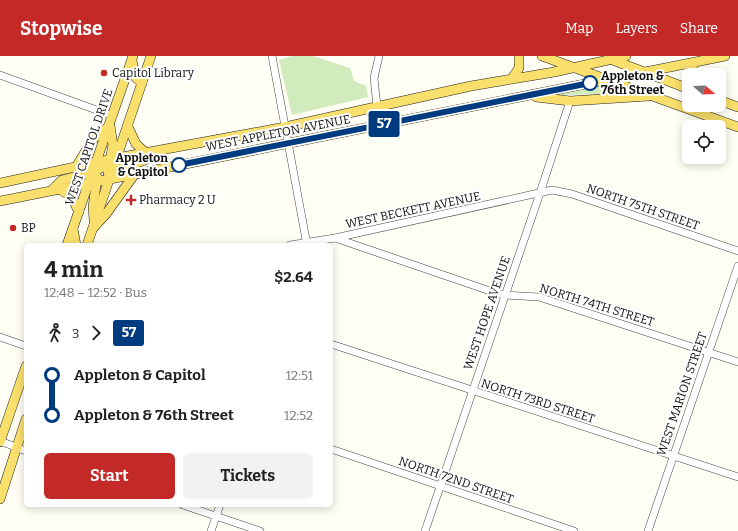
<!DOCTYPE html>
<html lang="en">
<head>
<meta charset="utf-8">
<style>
  body { margin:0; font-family:Bitter,serif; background:#f2f2f2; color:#222; height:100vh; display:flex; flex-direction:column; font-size:15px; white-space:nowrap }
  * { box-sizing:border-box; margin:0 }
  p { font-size:13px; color:#767676 }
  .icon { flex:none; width:22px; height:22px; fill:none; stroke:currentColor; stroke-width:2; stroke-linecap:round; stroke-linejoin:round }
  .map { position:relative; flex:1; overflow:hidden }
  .side { position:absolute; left:24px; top:187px; width:309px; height:264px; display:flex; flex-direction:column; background:#fff; border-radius:6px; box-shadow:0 2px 10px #0003 }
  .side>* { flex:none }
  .badge { padding:0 8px; border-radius:3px; font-size:14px; line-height:26px }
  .needle { width:26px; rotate:109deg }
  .fabs { position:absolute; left:682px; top:12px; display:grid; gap:8px }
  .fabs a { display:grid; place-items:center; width:44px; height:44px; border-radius:6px; background:#fff; box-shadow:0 2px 10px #0003; font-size:20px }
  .map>.badge { position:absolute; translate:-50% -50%; box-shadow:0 0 0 2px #fff }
  .legs { display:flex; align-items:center; gap:6px; height:44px; padding:0 20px; font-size:13px }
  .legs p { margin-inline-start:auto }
  .headline { display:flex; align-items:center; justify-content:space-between; height:68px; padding:0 20px }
  h1 { font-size:22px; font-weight:700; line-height:30px }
  .primary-button { display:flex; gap:8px; margin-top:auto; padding:8px 20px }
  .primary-button a { flex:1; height:46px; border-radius:6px; background:#c32926; color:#fff; font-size:16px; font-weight:700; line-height:46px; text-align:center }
  .primary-button a+a { background:#f2f2f2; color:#222 }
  ul { padding:0 20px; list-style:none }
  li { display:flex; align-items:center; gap:14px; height:40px; font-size:15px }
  li i { display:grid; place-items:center; width:6px; height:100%; margin:0 5px; background:currentColor }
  li i::after { content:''; width:10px; height:10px; margin:-5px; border:3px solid; border-radius:50%; background:#fff }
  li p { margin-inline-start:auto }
  li:first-child i { background:linear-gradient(#0000 50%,currentColor 0) }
  li:last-child i { background:linear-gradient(currentColor 50%,#0000 0) }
  header { display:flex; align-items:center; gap:24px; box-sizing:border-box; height:56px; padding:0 20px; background:#c32926; color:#fff }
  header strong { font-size:19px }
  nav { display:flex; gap:22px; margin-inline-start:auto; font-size:14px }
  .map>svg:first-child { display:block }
</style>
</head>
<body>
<header>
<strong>Stopwise</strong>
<nav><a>Map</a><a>Layers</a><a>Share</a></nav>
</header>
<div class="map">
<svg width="738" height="475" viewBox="0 0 738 475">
  <rect width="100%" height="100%" fill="#fffef4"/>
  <g fill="#d1ebbc">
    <path d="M292,0H313L350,12L354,25L366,30L368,41L292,59L279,4Z"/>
    <path d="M603,29L626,38L555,39Z"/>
  </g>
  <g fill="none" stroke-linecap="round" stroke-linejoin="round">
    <defs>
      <g id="minor">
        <path d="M272,0L307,189"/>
        <path d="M379,0L374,22L377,50L382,69"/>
        <path d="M0,19L113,60"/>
        <path d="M335,182L496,237L505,239L539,241L738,306"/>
        <path d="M290,189L335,182L552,134L572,138L738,195"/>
        <path d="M0,281L26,290"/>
        <path d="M331,288L738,421"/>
        <path d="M0,385L26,395"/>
        <path d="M331,393L574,475"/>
        <path d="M183,449L260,475"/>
        <path d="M211,475L220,449"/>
        <path d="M425,475L540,137L570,45"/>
        <path d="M648,475L738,210"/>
      </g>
      <g id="major">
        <path d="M542,0L738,71"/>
        <path d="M610,3L689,33"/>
        <path d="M132,5L136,22L142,27"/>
        <path d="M691,19L693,7"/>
        <path d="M513,21L519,12V0"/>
        <path d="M536,41L570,45L649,40"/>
        <path d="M719,44L738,51"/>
        <path d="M128,71L136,88L146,97"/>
        <path d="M109,109L113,89L110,70"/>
        <path d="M76,111L93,83L109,70"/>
        <path d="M108,117L145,104L155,97"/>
        <path d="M0,127L117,102L285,71L471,30L554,16L626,0"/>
        <path d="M59,133L71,140L79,156"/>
        <path d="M52,134L62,124L93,116L113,106"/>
        <path d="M0,145L725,0"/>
        <path d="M94,164L93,151L97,121"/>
        <path d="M94,171L106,158L134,119"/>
        <path d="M73,173L76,189"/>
        <path d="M67,189L133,0"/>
        <path d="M87,189L151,0"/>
        <path d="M0,386L26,310"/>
        <path d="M0,443L26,363"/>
      </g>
    </defs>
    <use href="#minor" stroke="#444" stroke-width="8"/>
    <use href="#major" stroke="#222" stroke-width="10"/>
    <use href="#minor" stroke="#fff" stroke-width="7"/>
    <use href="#major" stroke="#f9df6b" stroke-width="9"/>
  </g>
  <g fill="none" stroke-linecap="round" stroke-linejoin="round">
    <defs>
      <path id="line-1" d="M179,109L590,27"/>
    </defs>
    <use href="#line-1" stroke="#fff" stroke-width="9"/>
    <use href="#line-1" stroke="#003b80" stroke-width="6"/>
  </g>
  <g fill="#c32926" stroke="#fff" stroke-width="1.5">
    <circle cx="104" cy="17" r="4"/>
    <path d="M129 138h4v4h4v4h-4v4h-4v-4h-4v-4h4z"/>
    <circle cx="13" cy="172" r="4"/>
  </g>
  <g fill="#fff" stroke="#003b80" stroke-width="2">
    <circle cx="590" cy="27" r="7"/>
    <circle cx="179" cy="109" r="7"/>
  </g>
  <g text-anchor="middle" stroke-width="4" stroke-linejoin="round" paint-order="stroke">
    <g font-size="12" fill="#111" stroke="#fff" text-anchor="start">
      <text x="112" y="21">Capitol Library</text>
      <text x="139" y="148">Pharmacy 2 U</text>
      <text x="21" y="176">BP</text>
    </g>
    <g font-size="12" font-weight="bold" fill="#111" stroke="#fff" text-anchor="start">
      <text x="601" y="24">Appleton &amp;<tspan x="601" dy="14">76th Street</tspan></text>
      <text x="168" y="106" text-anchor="end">Appleton<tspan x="168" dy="14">&amp; Capitol</tspan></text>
    </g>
    <g font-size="12" fill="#111" stroke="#fff">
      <text transform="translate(278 77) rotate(-11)" y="4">WEST APPLETON AVENUE</text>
      <text transform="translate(89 91) rotate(-71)" y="4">WEST CAPITOL DRIVE</text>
      <text transform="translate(643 151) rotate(19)" y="4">NORTH 75TH STREET</text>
      <text transform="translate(413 154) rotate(-12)" y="4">WEST BECKETT AVENUE</text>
      <text transform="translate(597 249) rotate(17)" y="4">NORTH 74TH STREET</text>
      <text transform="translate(487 257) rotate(-71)" y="4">WEST HOPE AVENUE</text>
      <text transform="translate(682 338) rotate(-71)" y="4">WEST MARION STREET</text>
      <text transform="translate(538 345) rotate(18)" y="4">NORTH 73RD STREET</text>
      <text transform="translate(456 424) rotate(19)" y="4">NORTH 72ND STREET</text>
    </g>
  </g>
</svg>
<div class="fabs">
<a><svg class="needle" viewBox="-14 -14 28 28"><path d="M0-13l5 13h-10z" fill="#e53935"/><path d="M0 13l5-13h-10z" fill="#767676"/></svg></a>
<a><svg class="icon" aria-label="locate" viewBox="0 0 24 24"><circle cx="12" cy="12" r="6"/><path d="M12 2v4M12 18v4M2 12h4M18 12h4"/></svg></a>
</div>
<b class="badge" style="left:384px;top:68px;background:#003b80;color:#fff">57</b>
<section class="side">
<div class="headline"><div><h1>4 min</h1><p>12:48 – 12:52 · Bus</p></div><b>$2.64</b></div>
<div class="legs"><svg class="icon" aria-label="walk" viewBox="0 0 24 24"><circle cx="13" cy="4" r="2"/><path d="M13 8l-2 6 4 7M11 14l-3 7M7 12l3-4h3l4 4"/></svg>3<svg class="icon" aria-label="forward" viewBox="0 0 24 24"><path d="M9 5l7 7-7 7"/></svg><b class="badge" style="background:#003b80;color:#fff">57</b></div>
<ul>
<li><i style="color:#003b80"></i><b>Appleton &amp; Capitol</b><p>12:51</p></li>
<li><i style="color:#003b80"></i><b>Appleton &amp; 76th Street</b><p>12:52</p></li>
</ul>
<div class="primary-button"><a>Start</a><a>Tickets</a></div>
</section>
</div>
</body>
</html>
